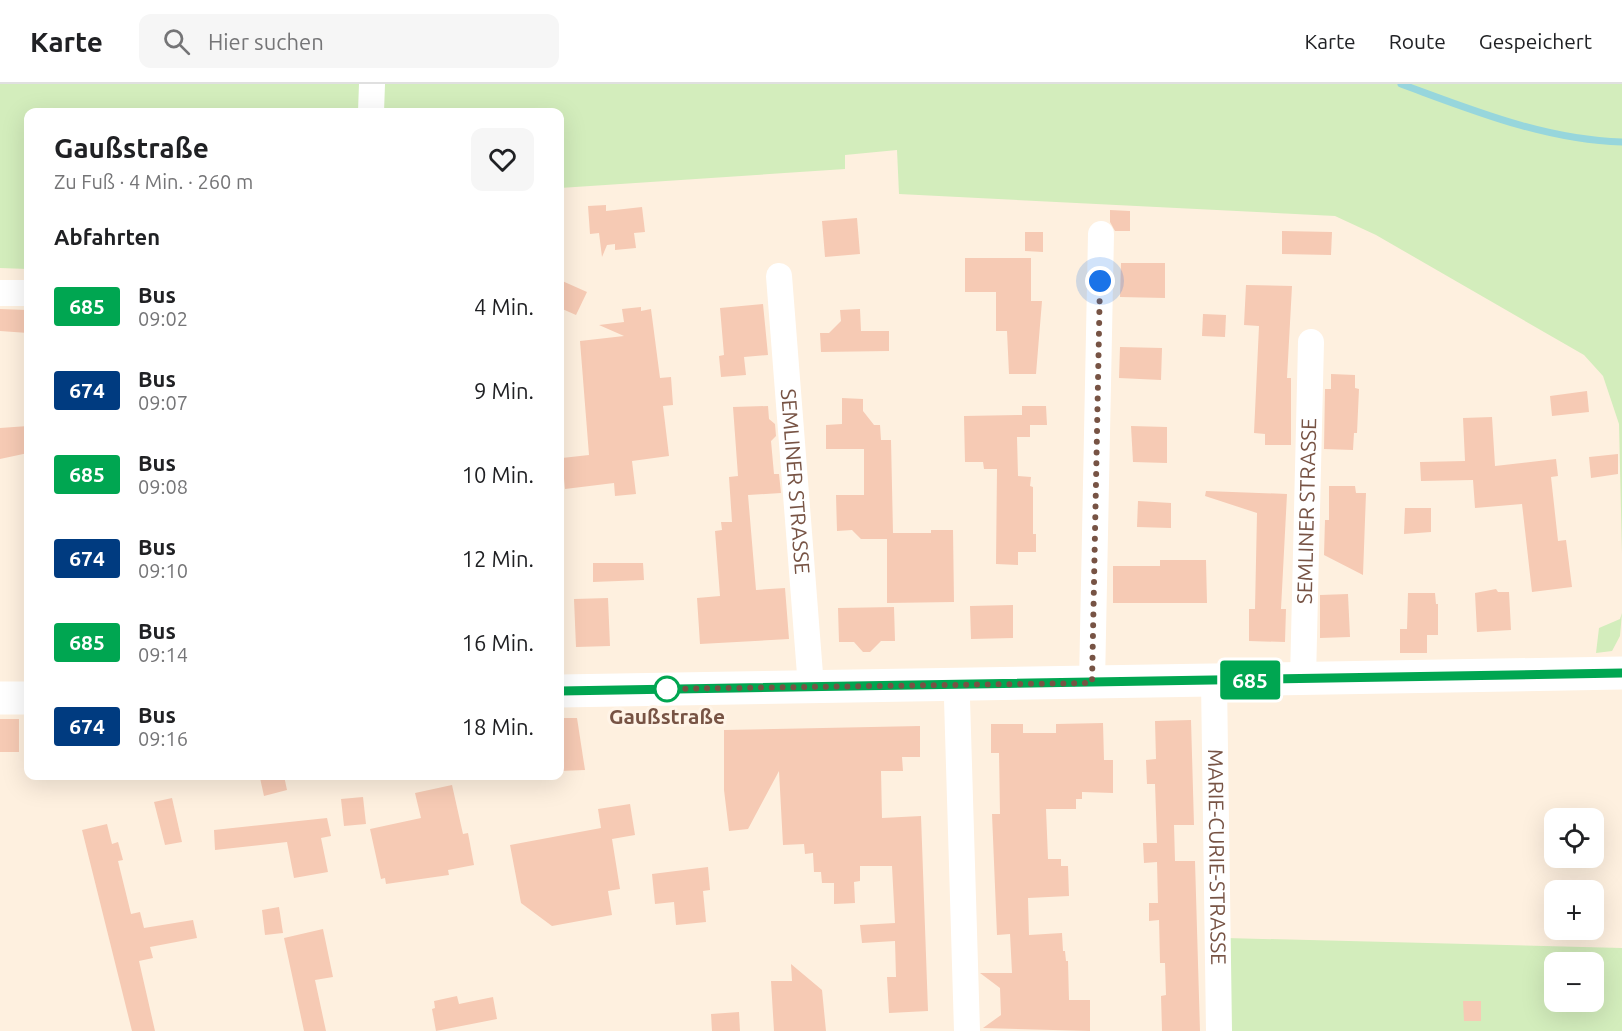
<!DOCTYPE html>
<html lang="de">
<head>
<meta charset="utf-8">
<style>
  body { margin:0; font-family:Ubuntu,sans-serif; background:#f6f6f6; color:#202124; height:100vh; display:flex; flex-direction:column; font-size:22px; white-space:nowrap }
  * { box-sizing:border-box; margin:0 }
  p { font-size:20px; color:#757577 }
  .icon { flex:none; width:33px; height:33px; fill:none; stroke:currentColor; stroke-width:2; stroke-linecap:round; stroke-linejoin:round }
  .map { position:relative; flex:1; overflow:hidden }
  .side { position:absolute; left:24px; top:24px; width:540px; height:672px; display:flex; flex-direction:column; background:#fff; border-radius:12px; box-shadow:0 6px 24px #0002 }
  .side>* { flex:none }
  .badge { padding:0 12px; border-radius:4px; font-size:21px; line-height:39px }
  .fabs { position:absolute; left:1544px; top:724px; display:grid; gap:12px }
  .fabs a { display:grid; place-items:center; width:60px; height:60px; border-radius:12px; background:#fff; box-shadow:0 6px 24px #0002; font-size:30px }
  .you { position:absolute; width:30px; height:30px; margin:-15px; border:4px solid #fff; border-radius:50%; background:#1a73e8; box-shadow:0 0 0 9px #1a73e833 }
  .map>.badge { position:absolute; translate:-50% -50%; box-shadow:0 0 0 3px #fff }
  h2 { padding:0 30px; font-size:22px; line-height:54px }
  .round { display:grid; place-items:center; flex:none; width:63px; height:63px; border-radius:12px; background:#f6f6f6 }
  .overview { display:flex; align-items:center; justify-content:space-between; height:102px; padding:0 30px }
  h1 { font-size:28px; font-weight:700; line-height:45px }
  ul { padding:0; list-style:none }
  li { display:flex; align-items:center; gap:18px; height:84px; padding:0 30px }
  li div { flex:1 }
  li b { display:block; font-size:22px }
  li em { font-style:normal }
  li .badge { min-width:66px; font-weight:700; text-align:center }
  header { display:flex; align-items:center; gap:36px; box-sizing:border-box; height:84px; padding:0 30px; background:#fff; border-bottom:2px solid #e0e0e0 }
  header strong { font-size:28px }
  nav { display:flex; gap:33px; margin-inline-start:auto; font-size:21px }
  .search { width:420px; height:54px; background:#f6f6f6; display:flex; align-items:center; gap:15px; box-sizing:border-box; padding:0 21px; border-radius:12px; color:#757577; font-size:22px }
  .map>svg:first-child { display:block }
</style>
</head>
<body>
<header>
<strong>Karte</strong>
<div class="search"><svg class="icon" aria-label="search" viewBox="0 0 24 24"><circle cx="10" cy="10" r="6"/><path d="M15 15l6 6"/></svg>Hier suchen</div>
<nav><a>Karte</a><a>Route</a><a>Gespeichert</a></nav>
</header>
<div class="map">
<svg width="1622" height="947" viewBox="0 0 1622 947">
  <rect width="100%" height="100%" fill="#fef0df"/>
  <g fill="#d3edbc" fill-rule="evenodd">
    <path d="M0,0H364L363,28H28V185L0,184Z"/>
    <path d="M382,0H1622V471L1619,340L1603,292L1584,271L1376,151L1335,132L899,110L897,66L845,71V85L560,104V28H381Z"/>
    <path d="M1622,529L1620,552L1612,567L1596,569L1599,544L1620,535Z"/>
    <path d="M1226,854L1622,864V947H1228ZM1554,879H1593V918H1554Z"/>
  </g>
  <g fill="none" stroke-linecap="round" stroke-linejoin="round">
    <path stroke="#97d6dc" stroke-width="7" d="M1401,0C1472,26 1545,56 1622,58"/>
  </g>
  <g fill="#f6cab4">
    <path d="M606,121V127L642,123L645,148L634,149L636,164L615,166V160L607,161L602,173L599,149L590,150L588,122Z"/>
    <path d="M1110,126L1130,127V147H1115L1110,138Z"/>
    <path d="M857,134L860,170L825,173L822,137Z"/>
    <path d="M1282,147L1332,148L1331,171L1282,170Z"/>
    <path d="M1025,148H1043V168L1025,167Z"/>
    <path d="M965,174H1031V217H1042L1036,290H1009L1007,247H996V208H965Z"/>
    <path d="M1121,179H1165V214L1120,213Z"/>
    <path d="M560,196L587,208L576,231L560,224Z"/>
    <path d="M1246,201L1292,202L1287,294H1291V361H1265V350L1254,349L1259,242L1244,241Z"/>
    <path d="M763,220L768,271L744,273L746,291L721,293L719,272L724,271L720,224Z"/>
    <path d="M641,223V227L651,225L660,294L671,293L673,321L663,322L669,372L632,377L636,410L615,412L614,399L565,405L562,374L589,371L580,257L624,252L599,241L624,238L622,225Z"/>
    <path d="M0,225L28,226V249L0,247Z"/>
    <path d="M860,225L861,247H889V267L821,268L820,249H829L841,237L840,226Z"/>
    <path d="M1203,230L1226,231L1225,253L1202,252Z"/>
    <path d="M1120,263L1162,264L1161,296L1119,294Z"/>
    <path d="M1331,290L1355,291V304L1359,305L1357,349H1354L1353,366L1324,365L1325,305H1331Z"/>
    <path d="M1587,307L1589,328L1552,332L1550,312Z"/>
    <path d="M842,314L863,315V327L874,341H880L881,356H891L893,449H931V446H953L954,518L887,519V455H861L852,446L837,447L836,411H864V365H826V341L842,340Z"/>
    <path d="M768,322L769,335L775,340L776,352L771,357L774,390H779L781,409L748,411L756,506L785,504L789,555L700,560L697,514L720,512L715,447L722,446L721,438H732L729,393L738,392L733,323Z"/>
    <path d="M1022,322H1046L1047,341H1030V353H1017L1018,392L1031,393L1030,402L1033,403V450H1036V468H1018V481L996,480L997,385H984L983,378H965L964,332L1022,331Z"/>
    <path d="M1492,333L1495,382L1556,375L1558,392L1551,393L1558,457L1566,456L1572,503L1532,508L1522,420L1475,424L1473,396L1421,397L1420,378L1465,377L1463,334Z"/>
    <path d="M28,342V369L0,375V344Z"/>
    <path d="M1131,342L1167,343V379L1133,378Z"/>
    <path d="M1618,370V390L1591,394L1589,373Z"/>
    <path d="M1329,402H1355L1356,409H1366L1363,491L1324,471L1325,436H1329Z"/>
    <path d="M1206,407L1287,410L1281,525H1286L1285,558L1249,557V525H1255L1257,429L1205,412Z"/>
    <path d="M1138,417L1171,419V444L1137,443Z"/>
    <path d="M1405,424H1431V448L1404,450Z"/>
    <path d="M1160,476H1206L1207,519H1113V482H1160Z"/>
    <path d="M593,479H643L644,496L593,498Z"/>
    <path d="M1496,505L1498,508H1509L1511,546L1477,548L1475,509Z"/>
    <path d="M1408,509H1435L1436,520H1438V551H1427V569H1400V545H1407Z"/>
    <path d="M1348,510L1350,553L1320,554V511Z"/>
    <path d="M608,514L610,562L576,563L574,515Z"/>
    <path d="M1013,521V554L971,555L970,522Z"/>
    <path d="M894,523L895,557H881L870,568H863L854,558H839L838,524Z"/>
    <path d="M560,634H577L585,686L560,687Z"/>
    <rect x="0" y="635" width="19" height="33"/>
    <path d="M1191,636L1194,741H1174L1175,777H1195L1200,947H1162L1161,912L1166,911L1165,879H1160L1159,836L1149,837V819H1158L1157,778L1144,779L1143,759H1157L1155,700H1147L1146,676L1156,675L1155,637Z"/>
    <path d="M1103,639L1104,676H1113V709L1082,708V715H1076V725H1046L1048,775H1061V782H1068L1069,812L1028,814L1029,851L1062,849L1063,867H1065L1066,877H1068L1069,916H1090V947L983,944L1001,931L1000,904L980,889H1012L1010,850L997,851L992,730H1000L999,669H991V640H1023V649H1056V640Z"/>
    <path d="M920,642V673H902L903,687H881L882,734L921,732L928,927L889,929L887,893H896L895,857L862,859L860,841L895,839L892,782H860V797L854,798L855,819L834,820V799H822L821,788H814L813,769L805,770L804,760L783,761L779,687L748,745L729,747L724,706V646Z"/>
    <path d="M271,692H284L287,706L264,712L260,694Z"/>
    <path d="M452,701L463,750L468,749L474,781L448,786L449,791L386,800L385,794L381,795L370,745L421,734L415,709Z"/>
    <path d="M363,713L366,740L344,742L341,715Z"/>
    <path d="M172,714L182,758L165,761L154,718Z"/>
    <path d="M630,720L635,751L612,755L620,805L608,807L612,831L552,842L521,819L510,761L601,744L598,725Z"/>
    <path d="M327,734L331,752L321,754L328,788L294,794L287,758L215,766L214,746Z"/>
    <path d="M107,740L112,760L118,758L123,776L118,777L131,830L140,828L144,844L193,836L197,854L150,863L153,874L139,877L155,947H132L82,746Z"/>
    <path d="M708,783L710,806L703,807L706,838L676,841L674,818L655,820L652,790Z"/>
    <path d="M279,823L283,849L265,851L262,826Z"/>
    <path d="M323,845L333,893L315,896L326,947H304L284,854Z"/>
    <path d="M791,880L822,906L826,947H774L771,897H792Z"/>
    <path d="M457,912L459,920L493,913L497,935L436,947L432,925L435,924L434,917Z"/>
    <path d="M1463,917H1481V937H1464Z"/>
    <path d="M739,928L740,947H712L711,930Z"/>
  </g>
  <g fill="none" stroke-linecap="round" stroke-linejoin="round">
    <g stroke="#fff" stroke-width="26">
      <path d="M371,28L372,0"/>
      <path id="s1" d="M779,192L811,603"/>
      <path d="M0,209H28"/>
      <path id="s2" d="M1303,595L1311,258"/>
      <path id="s3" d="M1214,597L1219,947"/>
      <path d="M1092,599L1101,150"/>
      <path d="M960,600L957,615L967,947"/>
    </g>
    <g stroke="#fff" stroke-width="33">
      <path d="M560,607L1622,589"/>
      <path d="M0,614H28"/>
    </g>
  </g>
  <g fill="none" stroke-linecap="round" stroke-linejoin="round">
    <defs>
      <path id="line" d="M560,607L1622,589"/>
    </defs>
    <use href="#line" stroke="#fff" stroke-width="14"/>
    <use href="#line" stroke="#00a651" stroke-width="9"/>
    <path stroke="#775344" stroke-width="6" stroke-dasharray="0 10.8" d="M667,605H660L1092,599L1100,197"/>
  </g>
  <circle fill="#fff" stroke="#00a651" stroke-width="3" cx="667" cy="605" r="12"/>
  <g text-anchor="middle" stroke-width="6" stroke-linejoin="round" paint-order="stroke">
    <g font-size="21" fill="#775344" stroke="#fff4e7">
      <text dy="7" stroke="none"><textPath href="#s1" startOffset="206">SEMLINER STRASSE</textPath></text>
      <text dy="7" stroke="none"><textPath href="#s2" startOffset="168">SEMLINER STRASSE</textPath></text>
      <text dy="7" stroke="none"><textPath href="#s3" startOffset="176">MARIE-CURIE-STRASSE</textPath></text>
    </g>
    <g font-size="21" font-weight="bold" fill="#775344" stroke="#fff4e7">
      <text x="667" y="640">Gaußstraße</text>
    </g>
  </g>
</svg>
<div class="fabs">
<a><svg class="icon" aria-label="locate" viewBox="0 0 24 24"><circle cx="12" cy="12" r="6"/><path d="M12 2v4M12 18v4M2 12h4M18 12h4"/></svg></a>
<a>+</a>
<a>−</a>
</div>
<div class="you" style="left:1100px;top:197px"></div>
<b class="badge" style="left:1250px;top:596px;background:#00a651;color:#fff">685</b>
<section class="side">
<div class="overview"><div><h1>Gaußstraße</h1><p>Zu Fuß · 4 Min. · 260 m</p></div><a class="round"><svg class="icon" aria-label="heart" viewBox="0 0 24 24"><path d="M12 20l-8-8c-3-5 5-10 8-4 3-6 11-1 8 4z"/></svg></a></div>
<h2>Abfahrten</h2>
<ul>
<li><span class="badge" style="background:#00a651;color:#fff">685</span><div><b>Bus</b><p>09:02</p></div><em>4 Min.</em></li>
<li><span class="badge" style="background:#003b80;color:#fff">674</span><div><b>Bus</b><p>09:07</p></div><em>9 Min.</em></li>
<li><span class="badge" style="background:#00a651;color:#fff">685</span><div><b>Bus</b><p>09:08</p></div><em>10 Min.</em></li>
<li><span class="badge" style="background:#003b80;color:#fff">674</span><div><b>Bus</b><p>09:10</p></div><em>12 Min.</em></li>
<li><span class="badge" style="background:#00a651;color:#fff">685</span><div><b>Bus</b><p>09:14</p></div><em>16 Min.</em></li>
<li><span class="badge" style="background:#003b80;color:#fff">674</span><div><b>Bus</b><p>09:16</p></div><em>18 Min.</em></li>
</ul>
</section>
</div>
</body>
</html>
